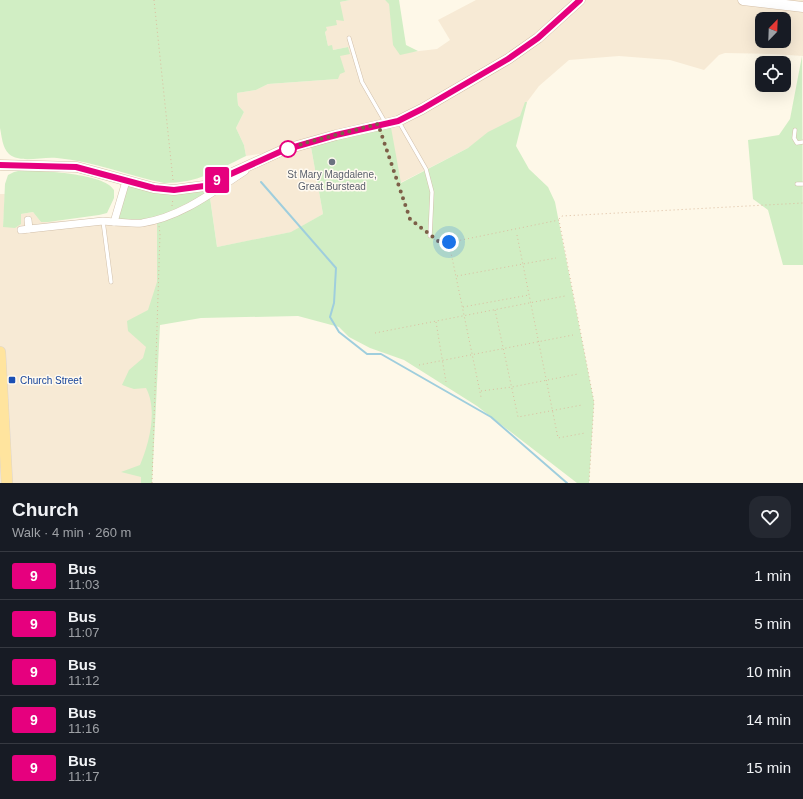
<!DOCTYPE html>
<html lang="en">
<head>
<meta charset="utf-8">
<style>
  body { margin:0; font-family:Helvetica,sans-serif; background:#242831; color:#f1f3f6; height:100vh; display:flex; flex-direction:column; font-size:15px; white-space:nowrap }
  * { box-sizing:border-box; margin:0 }
  p { font-size:13px; color:#9ea1a6 }
  .icon { flex:none; width:22px; height:22px; fill:none; stroke:currentColor; stroke-width:2; stroke-linecap:round; stroke-linejoin:round }
  .map { position:relative; height:483px; overflow:hidden }
  .details { display:flex; flex-direction:column; background:#171b24; flex:1 }
  .details>* { flex:none }
  .badge { padding:0 8px; border-radius:3px; font-size:14px; line-height:26px }
  .needle { width:26px; rotate:23deg }
  .controls { position:absolute; left:755px; top:12px; display:grid; gap:8px }
  .controls a { display:grid; place-items:center; width:36px; height:36px; border-radius:8px; background:#171b24; box-shadow:0 4px 16px #0002; font-size:20px }
  .you { position:absolute; width:20px; height:20px; margin:-10px; border:3px solid #fff; border-radius:50%; background:#1a73e8; box-shadow:0 0 0 6px #1a73e833 }
  .map>.badge { position:absolute; translate:-50% -50%; box-shadow:0 0 0 2px #fff }
  .round { display:grid; place-items:center; flex:none; width:42px; height:42px; border-radius:12px; background:#242831 }
  .headline { display:flex; align-items:center; justify-content:space-between; height:68px; padding:0 12px }
  h1 { font-size:19px; font-weight:700; line-height:30px }
  ul { padding:0; list-style:none }
  li { display:flex; align-items:center; gap:12px; height:48px; padding:0 12px; border-top:1px solid #363941 }
  li div { flex:1 }
  li b { display:block; font-size:15px }
  li em { font-style:normal }
  li .badge { min-width:44px; font-weight:700; text-align:center }
  .map>svg:first-child { display:block }
</style>
</head>
<body>
<div class="map">
<svg width="803" height="483" viewBox="0 0 803 483">
  <rect width="100%" height="100%" fill="#fef8e8"/>
  <g fill="#f7ead5" fill-rule="evenodd">
    <path d="M350,0H385L389,3L392,23L402,53L437,49L450,40L438,20L476,0H803V56L772,54L725,53L719,55L704,70L670,60L619,56L569,60L539,86L527,102L522,117L468,148L400,183L311,147L323,214L292,232L217,247L210,198L248,171L281,151L246,156L244,145L236,128L244,112L238,105L237,93L256,90L268,84L338,79L340,56L348,47L333,50L328,46L325,32L326,27L336,20H341L340,2ZM762,19H784V41H762Z"/>
    <path d="M0,194H5L3,227L21,214L33,212L41,222L111,218L157,219L158,318L150,483H0Z"/>
  </g>
  <g fill="#d1eec4">
    <path d="M0,0H350L340,2L344,21L336,20L337,25L326,27L327,30L325,32L328,46L332,45L333,50L348,47L350,54L340,56L345,72L340,74L338,79L268,84L256,90L237,93L238,105L244,112L236,128L244,145L246,156C215,171 199,183 164,183C128,176 94,161 57,158C43,156 21,164 9,154C2,147 2,137 0,128Z"/>
    <path d="M385,0H399L406,45L418,51L400,55L393,45L389,4Z"/>
    <path d="M802,56L803,265H783L768,210L753,199L748,140L779,135L790,119Z"/>
    <path d="M525,102H527L516,146L529,169L548,187L555,202L594,402L589,483H577L477,406L404,360L370,348L349,337L339,327L298,316L201,318L160,325L152,483H141V477L121,472L140,465C149,444 158,410 146,388L134,389L122,385L129,370L143,358L146,347L128,331L127,321L148,310L157,282V219L114,222L126,181L190,189L255,162L210,198L217,247L291,232L323,214L311,147L390,122L401,183L468,148L488,132L520,116Z"/>
    <path d="M22,170C42,171 104,173 114,190V198L107,213L99,215L48,222H41L33,212L21,214V224L15,228L3,227L5,184L8,175L14,172Z"/>
  </g>
  <g fill="none" stroke-linecap="round" stroke-linejoin="round">
    <path stroke="#9fcedd" stroke-width="2" d="M261,182L336,268L334,303L330,317L339,332L367,354H381L491,417L567,483"/>
    <defs>
      <g id="lane">
        <path d="M349,38L362,82L385,122"/>
        <path d="M399,122L426,169L432,192L430,236"/>
        <path d="M795,130L794,138L797,143L803,142"/>
        <path d="M797,184H803"/>
        <path d="M103,221L111,282"/>
      </g>
      <g id="street">
        <path d="M114,222C123,222 133,224 142,223C181,217 213,192 245,171"/>
        <path d="M29,229L103,221L114,222L126,181"/>
        <path d="M21,230L29,229L28,220"/>
      </g>
      <g id="secondary">
        <path d="M743,0L803,7"/>
        <path d="M0,165L77,167L154,188L174,190L204,186L283,150L336,135L398,121L422,109L508,59L538,38L580,0"/>
      </g>
      <path id="primary" d="M0,352L7,483"/>
    </defs>
    <use href="#lane" stroke="#d2c0ab" stroke-width="4.5"/>
    <use href="#street" stroke="#d2c0ab" stroke-width="8"/>
    <use href="#secondary" stroke="#d6c1a9" stroke-width="11"/>
    <use href="#primary" stroke="#ddd5cf" stroke-width="12"/>
    <g stroke="#dcbc9f" stroke-width="1" stroke-dasharray="1 3" stroke-linecap="butt">
      <path d="M154,0L173,180"/>
      <path d="M381,133L410,219L426,232"/>
      <path d="M172,206L173,198"/>
      <path d="M559,219L562,216L803,203"/>
      <path d="M517,235L558,438L585,433"/>
      <path d="M434,239L442,244L559,220L594,402L589,483"/>
      <path d="M449,243L481,397"/>
      <path d="M457,276L556,258"/>
      <path d="M463,307L529,295"/>
      <path d="M495,310L518,417L582,405"/>
      <path d="M436,322L446,382"/>
      <path d="M375,333L565,296"/>
      <path d="M419,365L573,335"/>
      <path d="M481,391L512,387L578,374"/>
      <path d="M152,483L160,234L159,226"/>
    </g>
    <use href="#lane" stroke="#fff" stroke-width="3.5"/>
    <use href="#street" stroke="#fff" stroke-width="7"/>
    <use href="#secondary" stroke="#fff" stroke-width="10"/>
    <use href="#primary" stroke="#ffe49e" stroke-width="11"/>
  </g>
  <g fill="none" stroke-linecap="round" stroke-linejoin="round">
    <defs>
      <path id="line" d="M0,165L76,167L154,188L174,190L204,186L284,150L336,135L398,121L422,109L508,59L538,38L580,0"/>
    </defs>
    <use href="#line" stroke="#fff" stroke-width="9"/>
    <use href="#line" stroke="#e6007e" stroke-width="6"/>
    <path stroke="#7c5f48" stroke-width="4" stroke-dasharray="0 7.2" d="M288,149L284,150L305,143L378,124L410,219L442,244L449,242"/>
  </g>
  <circle fill="#fff" stroke="#e6007e" stroke-width="2" cx="288" cy="149" r="8"/>
  <circle fill="#6b7280" stroke="#fffaf0" stroke-width="1.5" cx="332" cy="162" r="4"/>
  <rect fill="#1a4fb4" stroke="#fffaf0" stroke-width="1.5" x="8" y="376" width="8" height="8" rx="2"/>
  <g text-anchor="middle" stroke-width="3" stroke-linejoin="round" paint-order="stroke">
    <g font-size="10" fill="#5b616d" stroke="#fffaf0">
      <text x="332" y="178">St Mary Magdalene,<tspan x="332" dy="12">Great Burstead</tspan></text>
    </g>
    <g font-size="10" fill="#164399" stroke="#fffaf0" text-anchor="start">
      <text x="20" y="384">Church Street</text>
    </g>
  </g>
</svg>
<div class="controls">
<a><svg class="needle" viewBox="-14 -14 28 28"><path d="M0-13l5 13h-10z" fill="#e53935"/><path d="M0 13l5-13h-10z" fill="#9ea1a6"/></svg></a>
<a><svg class="icon" aria-label="locate" viewBox="0 0 24 24"><circle cx="12" cy="12" r="6"/><path d="M12 2v4M12 18v4M2 12h4M18 12h4"/></svg></a>
</div>
<div class="you" style="left:449px;top:242px"></div>
<b class="badge" style="left:217px;top:180px;background:#e6007e;color:#fff">9</b>
</div>
<section class="details">
<div class="headline"><div><h1>Church</h1><p>Walk · 4 min · 260 m</p></div><a class="round"><svg class="icon" aria-label="heart" viewBox="0 0 24 24"><path d="M12 20l-8-8c-3-5 5-10 8-4 3-6 11-1 8 4z"/></svg></a></div>
<ul>
<li><span class="badge" style="background:#e6007e;color:#fff">9</span><div><b>Bus</b><p>11:03</p></div><em>1 min</em></li>
<li><span class="badge" style="background:#e6007e;color:#fff">9</span><div><b>Bus</b><p>11:07</p></div><em>5 min</em></li>
<li><span class="badge" style="background:#e6007e;color:#fff">9</span><div><b>Bus</b><p>11:12</p></div><em>10 min</em></li>
<li><span class="badge" style="background:#e6007e;color:#fff">9</span><div><b>Bus</b><p>11:16</p></div><em>14 min</em></li>
<li><span class="badge" style="background:#e6007e;color:#fff">9</span><div><b>Bus</b><p>11:17</p></div><em>15 min</em></li>
</ul>
</section>
</body>
</html>
